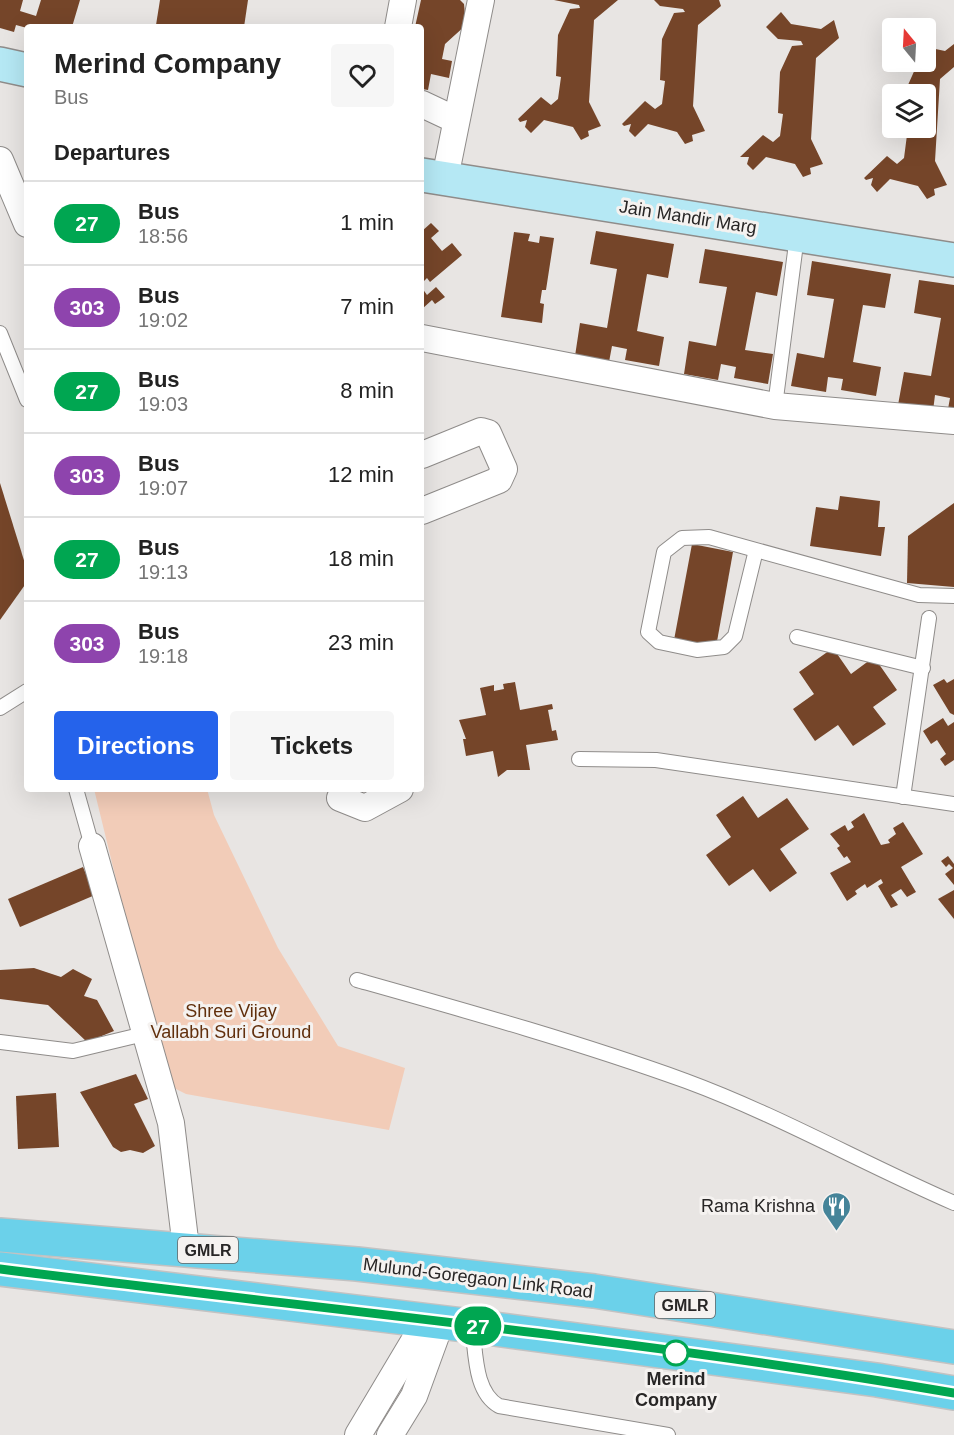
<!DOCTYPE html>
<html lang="en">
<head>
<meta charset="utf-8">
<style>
  body { margin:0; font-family:Arial,sans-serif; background:#f6f6f6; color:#222; height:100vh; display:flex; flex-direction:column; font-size:22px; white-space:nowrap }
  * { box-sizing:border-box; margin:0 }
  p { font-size:20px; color:#767676 }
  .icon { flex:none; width:33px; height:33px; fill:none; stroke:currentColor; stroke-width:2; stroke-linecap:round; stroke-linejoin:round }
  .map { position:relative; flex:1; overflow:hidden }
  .drawer { position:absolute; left:24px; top:24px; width:400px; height:768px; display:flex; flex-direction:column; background:#fff; border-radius:6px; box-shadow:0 6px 24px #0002 }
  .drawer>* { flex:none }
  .badge { padding:0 12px; border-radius:20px; font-size:21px; line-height:39px }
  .needle { width:39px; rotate:342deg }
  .buttons { position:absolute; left:882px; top:18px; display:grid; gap:12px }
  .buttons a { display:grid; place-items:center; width:54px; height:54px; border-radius:6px; background:#fff; box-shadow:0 6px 24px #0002; font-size:30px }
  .map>.badge { position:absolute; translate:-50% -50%; box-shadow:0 0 0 3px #fff }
  h2 { padding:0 30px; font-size:22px; line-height:54px }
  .round { display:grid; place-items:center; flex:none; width:63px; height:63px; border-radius:6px; background:#f6f6f6 }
  .head { display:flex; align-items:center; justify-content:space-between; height:102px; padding:0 30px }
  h1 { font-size:28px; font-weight:800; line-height:45px }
  .button { display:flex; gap:12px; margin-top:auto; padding:12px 30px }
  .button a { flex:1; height:69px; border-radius:6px; background:#2563eb; color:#fff; font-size:24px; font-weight:800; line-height:69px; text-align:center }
  .button a+a { background:#f6f6f6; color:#222 }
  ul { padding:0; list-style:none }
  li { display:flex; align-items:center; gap:18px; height:84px; padding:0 30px; border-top:2px solid #e0e0e0 }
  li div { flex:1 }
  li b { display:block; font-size:22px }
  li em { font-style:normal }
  li .badge { min-width:66px; font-weight:700; text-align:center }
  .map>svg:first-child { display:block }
</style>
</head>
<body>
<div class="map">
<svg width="954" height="1435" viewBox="0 0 954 1435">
  <rect width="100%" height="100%" fill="#e8e5e3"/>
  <path fill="#f2ccb8" d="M94,789H207L214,815L278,948L338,1046L405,1068L389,1130L186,1094L166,1084Z"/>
  <g fill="#754529">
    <path d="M0,0H23L20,11L36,16L41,0H80L72,27L27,28L16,25L14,32L0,28Z"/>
    <path d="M160,0H248L244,27L156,25Z"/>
    <path d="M421,0H460L464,4L466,25L445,44L442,59L452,61L449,78L431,74L428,90L422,89V27H415Z"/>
    <path d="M554,0H618L594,20L589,102L601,126L588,131L589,136L581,140L573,127L544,120L531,133L525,127L527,120L520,122L518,119L541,97L551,105L558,99L561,77L556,76L558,35L570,9L580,8L579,5Z"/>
    <path d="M654,0H719L721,6L698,25L693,106L705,131L692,135L693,141L685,144L677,132L648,124L635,137L629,131L631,124L624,126L622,124L645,101L655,109L662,104L665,81L660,80L662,39L674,13L685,12L683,9L660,6Z"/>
    <path d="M781,12L791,24L821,29L834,20L839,38L816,58L811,139L823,164L810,168L811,174L803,177L795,164L766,157L753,170L747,164L749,157H740L763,135L773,142L780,136L783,114L778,113L780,72L792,46L803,45L801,41L778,39L766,27Z"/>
    <path d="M954,44V67L940,79L935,161L947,185L934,189L935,195L927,199L918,186L890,179L877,192L871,185L873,178L866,180L864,178L887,156L897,164L904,158L907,135H902V128H926V94H904L916,67H926L923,62H926V47L945,51Z"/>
    <path d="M431,223L439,231L431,238L442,251L452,243L462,255L430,282L427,278L422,283V231Z"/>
    <path d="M596,231L674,244L668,278L647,274L637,331L664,337L659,366L625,360L627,349L612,346L609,362L575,356L580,323L607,328L617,269L590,264Z"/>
    <path d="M514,232L530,234L528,241L539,243L540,236L554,238L546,290H542L540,303L544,304L542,323L501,317Z"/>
    <path d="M705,249L783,262L777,296L756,292L745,350L773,354L768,384L734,378L736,367L721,364L718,380L684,374L689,341L716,346L727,287L699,283Z"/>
    <path d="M812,261L891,274L885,308L863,305L853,362L881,367L876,396L841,390L843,379L828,377L826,392L791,386L797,353L824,358L834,299L807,295Z"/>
    <path d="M919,280L954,285V410L948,409L950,398L935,395L933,411L898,405L904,372L931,376L941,318L914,313Z"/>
    <path d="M436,287L445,297L435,304L432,300L422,309V288L427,295Z"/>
    <path d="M0,483L27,570V582L0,620Z"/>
    <path d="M840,496L880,501L878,527H885L881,556L810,546L816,507L838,510Z"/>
    <path d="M954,503V587L907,583L908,536Z"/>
    <path d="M692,544L733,552L716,647L674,640Z"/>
    <path d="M833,648L851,674L874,657L897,690L873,707L886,724L853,746L838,725L815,741L793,709L814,694L799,672Z"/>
    <path d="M944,679L947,683L954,679V715L950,713L933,685Z"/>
    <path d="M515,682L520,710L552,704L553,709L548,710L552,731L556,730L558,740L526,745L530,770H507L498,777L493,751L466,756L463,739H466L459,720L486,715L480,688L494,685V691L504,689L503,684Z"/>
    <path d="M943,718L948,726L954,722V760L945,766L940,759L946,754L937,740L931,744L923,731Z"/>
    <path d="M743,796L758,818L787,798L809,829L780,849L797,873L770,892L753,869L729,886L706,855L731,837L716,815Z"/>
    <path d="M864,813L881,845L890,843L888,840L896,834L893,828L903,822L923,854L901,867L916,892L907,897L901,889L891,895L898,905L891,908L878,886L883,883L881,879L867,888L865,884L855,891L857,894L847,901L830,873L851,862L847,856L844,858L837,848L840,846L830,834L845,825L848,831L854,827L851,822Z"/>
    <path d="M948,856L954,864V885L945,874L953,868L949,864L946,867L941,861Z"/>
    <path d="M83,867L95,895L20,927L8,899Z"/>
    <path d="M954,890V919L938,899Z"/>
    <path d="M34,968L61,977L73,969L92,979L84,996L97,1000L114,1031L87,1042L48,1005L0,999V970Z"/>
    <path d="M136,1074L148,1099L134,1104L155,1146L143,1153L130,1150L121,1152L113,1147L80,1092Z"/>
    <path d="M56,1093L59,1147L18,1149L16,1096Z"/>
  </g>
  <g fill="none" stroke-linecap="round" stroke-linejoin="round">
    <defs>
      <g id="lane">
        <path d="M0,333L27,400"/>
        <path d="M775,406L797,236"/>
        <path d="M756,550L735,636L724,647L697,650L659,642L648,632L664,552L682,538L709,537L919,595L954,596"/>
        <path d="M797,637L923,668"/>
        <path d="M0,708L27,691"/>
        <path d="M579,759L656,760L954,804"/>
        <path d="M76,789L92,846"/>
        <path d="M903,797L929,618"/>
        <path d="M357,980C467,1011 578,1042 686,1081C778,1115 864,1164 954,1203"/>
        <path d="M0,1042L73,1051L144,1034"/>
        <path d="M472,1326C476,1352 474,1392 499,1406L668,1435"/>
      </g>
      <g id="street">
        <path d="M398,27L403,0"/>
        <path d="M422,104L456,120"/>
        <path d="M0,160L27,224"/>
        <path d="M445,178L481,0"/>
        <path d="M422,338L775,406L954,421"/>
        <path d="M422,455L481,431L488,433L504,469L499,480L422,511"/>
        <path d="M340,798L365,808L400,789"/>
        <path d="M92,846L171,1123L186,1248"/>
        <path d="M358,1435L426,1321"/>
        <path d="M390,1435L414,1396L441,1322"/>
      </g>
      <g id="secondary">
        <path d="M0,64L27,70"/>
        <path d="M422,175L954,260"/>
      </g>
      <g id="primary">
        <path d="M0,1235L357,1264L594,1291L954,1347"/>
        <path d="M0,1269L472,1326L877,1380L954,1393"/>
      </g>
    </defs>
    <use href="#lane" stroke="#8f8c8a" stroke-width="16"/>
    <use href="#street" stroke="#8f8c8a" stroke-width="28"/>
    <use href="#secondary" stroke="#8f8c8a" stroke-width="36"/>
    <use href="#primary" stroke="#c3c2c2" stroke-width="36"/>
    <use href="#lane" stroke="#fff" stroke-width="14"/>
    <use href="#street" stroke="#fff" stroke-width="26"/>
    <use href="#secondary" stroke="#b5e8f4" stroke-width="33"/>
    <use href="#primary" stroke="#6bd1ea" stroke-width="33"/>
  </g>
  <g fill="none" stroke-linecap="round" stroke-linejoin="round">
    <defs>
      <path id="line" d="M0,1269C318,1309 638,1339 954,1393"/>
    </defs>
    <use href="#line" stroke="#fff" stroke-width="14"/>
    <use href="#line" stroke="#00a651" stroke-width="9"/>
  </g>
  <defs>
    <symbol id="restaurant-pin" viewBox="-11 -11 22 30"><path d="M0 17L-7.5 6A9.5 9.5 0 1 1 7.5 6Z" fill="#458499" stroke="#f5f2f0"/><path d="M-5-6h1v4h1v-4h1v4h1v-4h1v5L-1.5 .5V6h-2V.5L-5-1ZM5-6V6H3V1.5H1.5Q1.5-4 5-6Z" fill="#fff"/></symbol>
  </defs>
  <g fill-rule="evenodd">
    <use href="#restaurant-pin" x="820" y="1190" width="33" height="45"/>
  </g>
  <circle fill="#fff" stroke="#00a651" stroke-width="3" cx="676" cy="1353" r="12"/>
  <g text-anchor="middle" stroke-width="6" stroke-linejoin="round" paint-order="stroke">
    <g fill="#f5f2f0" stroke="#666363" stroke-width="1.5">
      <rect x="178" y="1237" width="60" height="26" rx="4.5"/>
      <rect x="655" y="1292" width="60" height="26" rx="4.5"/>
    </g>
    <g font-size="16" font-weight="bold" fill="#282626">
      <text x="208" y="1256">GMLR</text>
      <text x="685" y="1311">GMLR</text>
    </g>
    <g font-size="18" fill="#282626" stroke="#f5f2f0">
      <text transform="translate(688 217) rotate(9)" y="6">Jain Mandir Marg</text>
      <text transform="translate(478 1278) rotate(7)" y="6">Mulund-Goregaon Link Road</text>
    </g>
    <g font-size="18" fill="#612f0c" stroke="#f5f2f0">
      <text x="231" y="1017">Shree Vijay<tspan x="231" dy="21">Vallabh Suri Ground</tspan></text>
    </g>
    <g font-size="18" fill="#282626" stroke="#f5f2f0" text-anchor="end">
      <text x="815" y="1212">Rama Krishna</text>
    </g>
    <g font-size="18" font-weight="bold" fill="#282626" stroke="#f5f2f0">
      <text x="676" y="1385">Merind<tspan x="676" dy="21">Company</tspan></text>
    </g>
  </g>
</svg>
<div class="buttons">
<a><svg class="needle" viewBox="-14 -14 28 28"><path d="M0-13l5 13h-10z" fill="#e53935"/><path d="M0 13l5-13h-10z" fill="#767676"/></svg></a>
<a><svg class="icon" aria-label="layers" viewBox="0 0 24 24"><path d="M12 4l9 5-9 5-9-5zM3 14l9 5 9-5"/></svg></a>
</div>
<b class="badge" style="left:478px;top:1326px;background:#00a651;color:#fff">27</b>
<section class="drawer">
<div class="head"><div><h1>Merind Company</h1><p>Bus</p></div><a class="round"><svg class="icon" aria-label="heart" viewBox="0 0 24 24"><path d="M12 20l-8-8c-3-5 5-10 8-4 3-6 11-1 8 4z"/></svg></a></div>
<h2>Departures</h2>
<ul>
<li><span class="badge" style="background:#00a651;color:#fff">27</span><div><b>Bus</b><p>18:56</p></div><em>1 min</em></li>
<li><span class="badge" style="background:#8e44ad;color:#fff">303</span><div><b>Bus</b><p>19:02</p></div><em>7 min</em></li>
<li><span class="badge" style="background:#00a651;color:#fff">27</span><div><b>Bus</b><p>19:03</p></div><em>8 min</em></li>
<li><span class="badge" style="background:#8e44ad;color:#fff">303</span><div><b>Bus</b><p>19:07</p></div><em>12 min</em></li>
<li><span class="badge" style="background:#00a651;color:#fff">27</span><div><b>Bus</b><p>19:13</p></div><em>18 min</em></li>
<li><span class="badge" style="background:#8e44ad;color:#fff">303</span><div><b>Bus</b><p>19:18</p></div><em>23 min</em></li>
</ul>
<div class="button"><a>Directions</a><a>Tickets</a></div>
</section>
</div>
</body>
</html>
